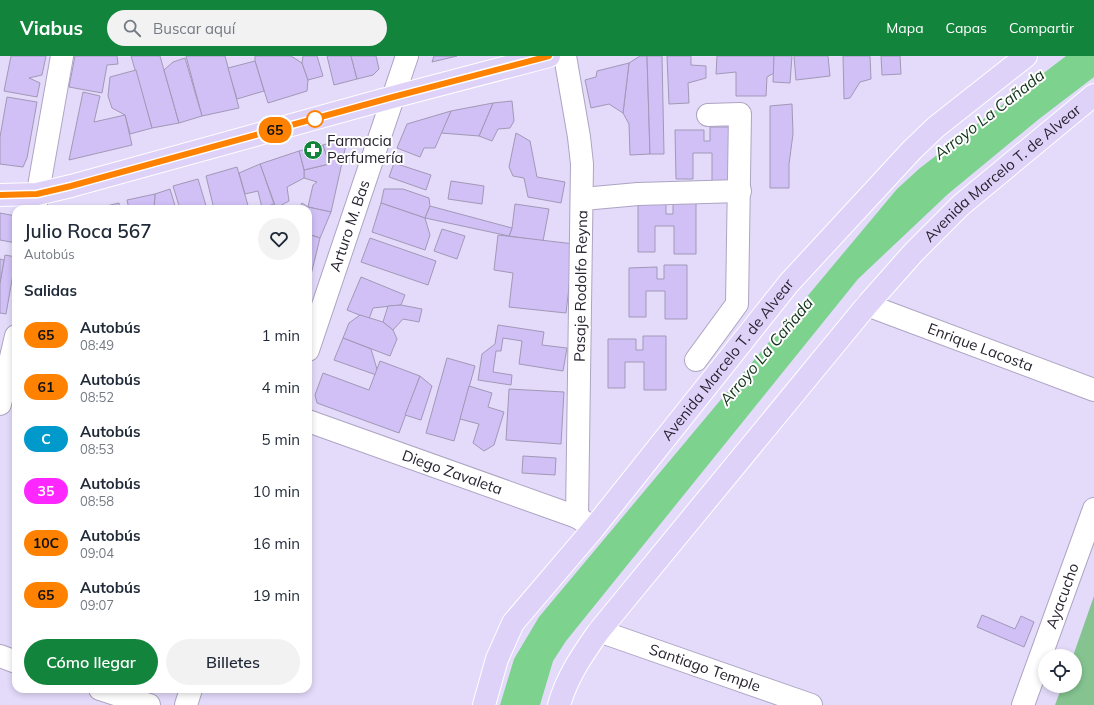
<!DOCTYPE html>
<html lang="es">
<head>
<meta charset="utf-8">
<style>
  body { margin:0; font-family:Mulish,sans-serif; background:#f2f2f3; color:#1f2937; height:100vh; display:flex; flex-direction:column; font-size:15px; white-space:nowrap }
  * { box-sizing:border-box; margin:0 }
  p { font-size:13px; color:#747a83 }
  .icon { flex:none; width:22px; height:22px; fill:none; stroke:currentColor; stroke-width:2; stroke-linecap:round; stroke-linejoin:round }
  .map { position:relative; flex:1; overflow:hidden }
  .drawer { position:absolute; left:12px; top:149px; width:300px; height:488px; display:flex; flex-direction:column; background:#fff; border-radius:12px; box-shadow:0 2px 6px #0003 }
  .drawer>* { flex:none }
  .badge { padding:0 8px; border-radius:13px; font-size:14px; line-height:26px }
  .controls { position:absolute; left:1038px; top:593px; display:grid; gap:8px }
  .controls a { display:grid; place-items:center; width:44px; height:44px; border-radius:50%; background:#fff; box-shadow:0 2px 6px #0003; font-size:20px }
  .map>.badge { position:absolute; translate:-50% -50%; box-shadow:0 0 0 2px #fff }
  h2 { padding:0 12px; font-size:15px; line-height:36px }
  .round { display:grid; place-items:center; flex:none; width:42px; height:42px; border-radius:21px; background:#f2f2f3 }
  .head { display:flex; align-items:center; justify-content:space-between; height:68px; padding:0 12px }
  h1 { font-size:19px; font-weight:600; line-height:30px }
  .cta { display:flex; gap:8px; margin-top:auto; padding:8px 12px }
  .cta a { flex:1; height:46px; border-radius:24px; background:#13843b; color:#fff; font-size:16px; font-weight:600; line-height:46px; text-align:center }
  .cta a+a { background:#f2f2f3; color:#1f2937 }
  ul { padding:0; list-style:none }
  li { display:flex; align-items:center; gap:12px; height:52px; padding:0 12px }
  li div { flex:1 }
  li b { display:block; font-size:15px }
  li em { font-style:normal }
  li .badge { min-width:44px; font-weight:700; text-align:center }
  header { display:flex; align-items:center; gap:24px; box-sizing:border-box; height:56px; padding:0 20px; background:#13843b; color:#fff }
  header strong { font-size:19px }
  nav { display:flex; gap:22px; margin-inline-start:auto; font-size:14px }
  .search { width:280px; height:36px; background:#f2f2f3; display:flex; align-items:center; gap:10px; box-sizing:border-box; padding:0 14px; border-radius:22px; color:#747a83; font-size:15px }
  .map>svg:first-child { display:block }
</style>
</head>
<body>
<header>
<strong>Viabus</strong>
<div class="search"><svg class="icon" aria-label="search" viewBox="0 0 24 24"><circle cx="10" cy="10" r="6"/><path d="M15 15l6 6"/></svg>Buscar aquí</div>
<nav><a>Mapa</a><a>Capas</a><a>Compartir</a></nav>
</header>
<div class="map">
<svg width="1094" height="649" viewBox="0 0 1094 649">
  <rect width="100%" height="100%" fill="#e4dbfb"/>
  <path fill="#85c490" d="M1094,540V649H1055L1062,630H1075V600H1073Z"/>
  <path fill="#7dd28e" d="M1066,0H1094V21L1039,63L948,138L858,223L566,585L553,605L540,649H500L514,603L539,561L897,133L920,112Z"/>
  <g fill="#d1c0f6" stroke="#a198b6">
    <path d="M11,0H46L42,19L29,22L40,27L37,41L4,35Z"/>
    <path d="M75,0H117L118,8L107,9L102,37L69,31Z"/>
    <path d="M131,0H160L179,67L152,72Z"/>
    <path d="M186,0H225L239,52L202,60Z"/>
    <path d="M255,0H291L302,7L308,24L307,35L268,47L255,5Z"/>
    <path d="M303,0H317L323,20L308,24L302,7Z"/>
    <path d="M327,0H351L357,23L334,29Z"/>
    <path d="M351,0H376L379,13L373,19L357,23Z"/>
    <path d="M434,0H457L432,6Z"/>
    <path d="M640,0H647L650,98L630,99L629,68L623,57L629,7Z"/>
    <path d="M647,0H662L664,98H650Z"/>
    <path d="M667,0H691V9L706,10V22L688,27L689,47L669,48Z"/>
    <path d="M717,0H774V17L767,21L766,40H736V16L716,18Z"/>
    <path d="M774,0H792L790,27L773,26Z"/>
    <path d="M794,0H828L830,20L796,24Z"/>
    <path d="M843,0H870L871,23L860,26L850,42L844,43Z"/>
    <path d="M881,0H900L901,18L882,19Z"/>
    <path d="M185,2L202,60L179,67L164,14L173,6Z"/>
    <path d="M255,5L264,35L237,43L228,12Z"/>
    <path d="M629,7L623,57L609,48L591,52L585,24L596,21L597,15Z"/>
    <path d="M136,14L152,72L130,78L125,59L112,52L108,40L110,21Z"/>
    <path d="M83,36L100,40L94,66L125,59L132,89L69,104Z"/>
    <path d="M7,41L37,46L27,102L23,111L0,108V81Z"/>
    <path d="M512,45L514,65L510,72L498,73L492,85L479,80L493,47Z"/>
    <path d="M493,47L479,80L441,77L451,55Z"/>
    <path d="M792,48L793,78L789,108V132H770V50Z"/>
    <path d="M451,55L435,92H424L420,101L397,92L407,68Z"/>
    <path d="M710,71H733L734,125H712V97H693V123H676L675,74H704V85H710Z"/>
    <path d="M516,77L530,85L537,121L565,126L561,147L528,141L524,122L513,120L509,111Z"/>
    <path d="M340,84L346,89L331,156L308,151L313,129L317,126L304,122V114L329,108L323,89Z"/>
    <path d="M323,89L329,108L304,114L299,95Z"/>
    <path d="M299,95L304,114V122L287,131L289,145L276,152L260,108Z"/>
    <path d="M394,107L431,119L426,134L389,121Z"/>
    <path d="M260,108L274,148L262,152L258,135L245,138L239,117Z"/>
    <path d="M237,111L249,153H214L206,120Z"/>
    <path d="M198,123L207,153H180L173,130Z"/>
    <path d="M451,125L484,130L482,148L448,143Z"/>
    <path d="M170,133L176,153H154L155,138Z"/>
    <path d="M384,133H403L429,142L430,150L425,162L381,147Z"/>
    <path d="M155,138L154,153H129L127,144Z"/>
    <path d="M673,144H696V198H674V170H655V196H638V147H666V158H673Z"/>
    <path d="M119,147L120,153H94Z"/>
    <path d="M302,147L308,151L331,156L320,182L308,178V153H299Z"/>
    <path d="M381,147L425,162L430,179L425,194L372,176Z"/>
    <path d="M515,148L549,153L543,185L509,180L512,172Z"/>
    <path d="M430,150L512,172L509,180L425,162Z"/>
    <path d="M0,157L16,160V187L0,184Z"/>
    <path d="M442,173L465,180L457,203L434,195Z"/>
    <path d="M308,178L320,182L308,231Z"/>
    <path d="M498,179L574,188L566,257L509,251L513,217L494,214Z"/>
    <path d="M370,182L436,205L428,229L361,206Z"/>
    <path d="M5,199L16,201L6,258L0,257V227Z"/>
    <path d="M0,203L4,204L0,227Z"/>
    <path d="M664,209H687V263H665V235H646V261H629V212L657,211V223H664Z"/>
    <path d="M361,221L405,239L401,249L373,252L369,263L347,254Z"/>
    <path d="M401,249L422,253L419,266L403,263L393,274L383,266L388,250Z"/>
    <path d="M360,259L383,266L393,274L397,283L390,300L343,282L349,267Z"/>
    <path d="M498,269L544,276L542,289L567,292L563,315L519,308L522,285L503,282L501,295H496L493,316L512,319L511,329L478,324L482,298L495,288Z"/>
    <path d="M643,280H666V334H644V306H625V332H608V283H636V294H643Z"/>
    <path d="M343,282L371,293L379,320L334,304Z"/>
    <path d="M447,302L475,310L454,385L426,377Z"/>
    <path d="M380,305L420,320L399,377L317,347L315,339L323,317L369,334Z"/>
    <path d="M420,320L432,330L421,364L405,359Z"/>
    <path d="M469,330L492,337L488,351L504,356L494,389L484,395L473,387L479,368L460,363Z"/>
    <path d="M509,333L564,336L561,388L506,384Z"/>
    <path d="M523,400L556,402L555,419L522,417Z"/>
    <path d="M982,559L1015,573L1021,560L1034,566L1024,591L977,571Z"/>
  </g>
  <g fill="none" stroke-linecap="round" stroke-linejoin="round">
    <defs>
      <g id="minor">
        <path d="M565,0L579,81L582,108L577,461"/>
        <path d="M583,143L638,138L740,135"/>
        <path d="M35,153L62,0"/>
        <path id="s1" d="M867,249L1094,334"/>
        <path id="s2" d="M308,294L407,0"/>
        <path d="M696,304L737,248L740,58L708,59"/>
        <path d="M0,348L16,280"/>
        <path id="s3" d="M308,365L577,461L588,468"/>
        <path id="s4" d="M599,575L811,649"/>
        <path d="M0,600L16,606"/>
        <path d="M100,633L149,649"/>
        <path d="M186,649L191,633"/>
        <path id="s5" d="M1023,649L1094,453"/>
      </g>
      <g id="major">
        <path d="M0,139L37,138L71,130L393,41L549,0"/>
        <path id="s6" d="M484,649L497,603L513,567L594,472L789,227L912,94L936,71L1026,0"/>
        <path id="s7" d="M559,649C567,621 582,599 599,575L867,249L914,196L961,149L1094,39"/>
      </g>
    </defs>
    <use href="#minor" stroke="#ada4c2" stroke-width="24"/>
    <use href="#major" stroke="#fff" stroke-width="24"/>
    <use href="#minor" stroke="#fff" stroke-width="22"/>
    <use href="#major" stroke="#dfd2f9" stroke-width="22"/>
  </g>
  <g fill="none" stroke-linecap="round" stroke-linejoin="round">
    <defs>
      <path id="line" d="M0,139L37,138L71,130L393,41L549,0"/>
    </defs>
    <use href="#line" stroke="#fff" stroke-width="9"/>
    <use href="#line" stroke="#ff8100" stroke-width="6"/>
  </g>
  <defs>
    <symbol id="pharmacy-disc" viewBox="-11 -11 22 22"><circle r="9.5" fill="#13843b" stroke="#fff"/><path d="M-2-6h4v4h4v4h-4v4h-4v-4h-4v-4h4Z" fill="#fff"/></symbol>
  </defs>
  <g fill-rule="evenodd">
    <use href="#pharmacy-disc" x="302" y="83" width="22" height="22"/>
  </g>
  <circle fill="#fff" stroke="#ff8100" stroke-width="2" cx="315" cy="63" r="8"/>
  <g text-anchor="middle" stroke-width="4" stroke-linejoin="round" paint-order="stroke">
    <g font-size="15" fill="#27232f" stroke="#fff" text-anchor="start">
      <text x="327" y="90">Farmacia<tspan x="327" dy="17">Perfumería</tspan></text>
    </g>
    <g font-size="15" fill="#27232f" stroke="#fff">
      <text dy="5" stroke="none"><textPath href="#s7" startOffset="696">Avenida Marcelo T. de Alvear</textPath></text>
      <text dy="5" stroke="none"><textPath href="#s2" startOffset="131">Arturo M. Bas</textPath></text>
      <text transform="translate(581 230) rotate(-89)" y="5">Pasaje Rodolfo Reyna</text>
      <text dy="5" stroke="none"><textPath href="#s1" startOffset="121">Enrique Lacosta</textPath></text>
      <text dy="5" stroke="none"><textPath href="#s6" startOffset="427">Avenida Marcelo T. de Alvear</textPath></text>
      <text dy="5" stroke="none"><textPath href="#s3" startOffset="153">Diego Zavaleta</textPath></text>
      <text dy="5" stroke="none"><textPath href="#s5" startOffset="116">Ayacucho</textPath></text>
      <text dy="5" stroke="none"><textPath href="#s4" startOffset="112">Santiago Temple</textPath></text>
    </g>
    <g font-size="16" font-style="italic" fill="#12351a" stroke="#fff">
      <text transform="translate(989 58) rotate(-38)" y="6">Arroyo La Cañada</text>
      <text transform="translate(766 295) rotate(-50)" y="6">Arroyo La Cañada</text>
    </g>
  </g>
</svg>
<div class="controls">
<a><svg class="icon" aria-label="locate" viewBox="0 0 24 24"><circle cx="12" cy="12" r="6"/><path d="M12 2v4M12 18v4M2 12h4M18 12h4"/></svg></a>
</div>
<b class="badge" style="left:275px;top:74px;background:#ff8100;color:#111">65</b>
<section class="drawer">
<div class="head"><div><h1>Julio Roca 567</h1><p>Autobús</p></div><a class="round"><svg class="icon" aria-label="heart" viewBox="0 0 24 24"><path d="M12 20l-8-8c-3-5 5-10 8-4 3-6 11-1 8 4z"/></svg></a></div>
<h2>Salidas</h2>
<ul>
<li><span class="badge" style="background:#ff8100;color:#111">65</span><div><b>Autobús</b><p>08:49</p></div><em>1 min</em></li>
<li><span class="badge" style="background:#ff8100;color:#111">61</span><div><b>Autobús</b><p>08:52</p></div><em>4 min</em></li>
<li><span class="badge" style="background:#0099cb;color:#fff">C</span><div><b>Autobús</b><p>08:53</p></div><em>5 min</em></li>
<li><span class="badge" style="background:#fe27ff;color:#fff">35</span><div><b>Autobús</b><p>08:58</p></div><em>10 min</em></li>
<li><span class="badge" style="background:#ff8100;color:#111">10C</span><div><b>Autobús</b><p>09:04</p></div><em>16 min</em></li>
<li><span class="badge" style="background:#ff8100;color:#111">65</span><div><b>Autobús</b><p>09:07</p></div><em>19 min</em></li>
</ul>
<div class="cta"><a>Cómo llegar</a><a>Billetes</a></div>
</section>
</div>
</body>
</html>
